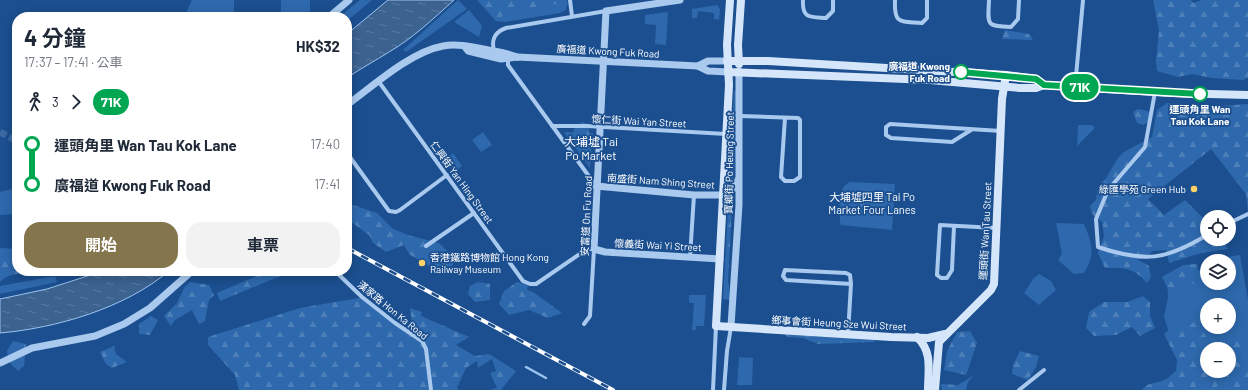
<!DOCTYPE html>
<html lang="zh-TW">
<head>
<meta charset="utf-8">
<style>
  body { margin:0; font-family:Barlow,"Noto Sans TC",sans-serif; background:#f2f2f3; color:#1f2937; height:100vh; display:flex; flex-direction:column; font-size:15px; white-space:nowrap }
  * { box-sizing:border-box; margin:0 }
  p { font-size:13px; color:#747a83 }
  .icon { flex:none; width:22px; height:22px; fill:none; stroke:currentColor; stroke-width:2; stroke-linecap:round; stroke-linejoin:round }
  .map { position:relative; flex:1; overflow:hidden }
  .panel { position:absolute; left:12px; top:12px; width:340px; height:264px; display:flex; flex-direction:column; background:#fff; border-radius:16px; box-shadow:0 2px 10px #0003 }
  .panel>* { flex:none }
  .badge { padding:0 8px; border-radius:13px; font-size:14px; line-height:26px }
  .fabs { position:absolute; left:1200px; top:210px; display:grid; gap:8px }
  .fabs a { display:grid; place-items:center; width:36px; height:36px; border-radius:50%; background:#fff; box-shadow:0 2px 10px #0003; font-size:20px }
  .map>.badge { position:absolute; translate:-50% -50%; box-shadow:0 0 0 2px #fff }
  .legs { display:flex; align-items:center; gap:6px; height:44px; padding:0 12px; font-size:13px }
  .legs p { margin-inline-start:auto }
  .head { display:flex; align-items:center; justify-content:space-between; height:68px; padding:0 12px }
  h1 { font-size:22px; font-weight:700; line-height:30px }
  .button { display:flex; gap:8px; margin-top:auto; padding:8px 12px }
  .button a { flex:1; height:46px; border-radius:16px; background:#84754c; color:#fff; font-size:16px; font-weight:700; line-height:46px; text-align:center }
  .button a+a { background:#f2f2f3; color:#1f2937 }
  ul { padding:0 12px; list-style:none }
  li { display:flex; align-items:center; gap:14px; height:40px; font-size:15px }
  li i { display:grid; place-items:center; width:6px; height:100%; margin:0 5px; background:currentColor }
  li i::after { content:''; width:10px; height:10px; margin:-5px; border:3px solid; border-radius:50%; background:#fff }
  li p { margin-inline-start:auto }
  li:first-child i { background:linear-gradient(#0000 50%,currentColor 0) }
  li:last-child i { background:linear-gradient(currentColor 50%,#0000 0) }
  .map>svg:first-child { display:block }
</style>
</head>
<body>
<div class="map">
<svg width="1248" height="390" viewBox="0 0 1248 390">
  <defs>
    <pattern id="forest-firs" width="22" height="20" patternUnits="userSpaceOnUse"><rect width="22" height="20" fill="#2e69ad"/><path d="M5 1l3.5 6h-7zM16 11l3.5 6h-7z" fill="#4d80b9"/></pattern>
    <pattern id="water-ripples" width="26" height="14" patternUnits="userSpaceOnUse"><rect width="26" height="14" fill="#3c6290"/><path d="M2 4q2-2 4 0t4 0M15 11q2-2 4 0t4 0" fill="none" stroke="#597aa1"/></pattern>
  </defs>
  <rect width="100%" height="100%" fill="#1b4f8f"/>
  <g fill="#2e69ad" fill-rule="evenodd">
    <path d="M192,0H234V17H184Z"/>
    <path d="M281,0H310V15L281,17Z"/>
    <path d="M360,0H372L347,21V17H339Z"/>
    <path d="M458,0L467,9L406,52L403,50Z"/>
    <path d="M478,0H567L566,10L560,13L505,22L496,21Z"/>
    <path d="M717,5L720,9L719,20L714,19V13L698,11L697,18H692V9Z"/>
    <path d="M469,10L482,26L479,37L454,22Z"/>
    <path d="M668,12L666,45L655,44L656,25L645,24V15Z"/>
    <path d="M1078,125H1092L1095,128L1077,146Z"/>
    <path d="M483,132L492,145L481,152L472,140Z"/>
    <path d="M564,132L593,133L590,168Z"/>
    <path d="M453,153L462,166L454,172L445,160Z"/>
    <path d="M850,182L895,184L892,230L841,225L840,222C840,210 836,187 850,182Z"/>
    <path d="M12,189L17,192V214L0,215V192Z"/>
    <path d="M1056,223L1084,224C1092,243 1096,254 1084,273L1074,274L1058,260L1062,254Z"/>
    <path d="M1240,255L1248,300V390H1188L1164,317L1168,298L1167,275L1207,269V283H1229V261H1214V259ZM1207,305H1229V327H1207ZM1207,349H1229V371H1207Z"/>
    <path d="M1039,274L1051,281L1056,290L1039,305L1024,293L1033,279Z"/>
    <path d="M55,276L57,282L0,294V286Z"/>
    <path d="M689,295H706L704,326H696V330H692L694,303H689Z"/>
    <path d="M739,357L753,358L752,385H737Z"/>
  </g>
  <g fill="url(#forest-firs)" fill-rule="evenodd">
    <path d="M477,0H567L568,5L548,4L533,10H510L496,21Z"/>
    <path d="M1153,0H1191L1193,3L1202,0H1248V78L1243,80L1212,78L1192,74L1178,77L1157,71L1156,61L1159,30Z"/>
    <path d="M1005,30L1029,34L1033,40L1002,39Z"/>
    <path d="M734,91H736C736,106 739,177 730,184Z"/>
    <path d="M1167,103L1219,106L1248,104V213L1246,194L1211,149L1148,199L1164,215L1185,200L1207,222V239H1222L1228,249L1201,253L1169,263L1166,250L1152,251L1147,258L1137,259L1149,266L1151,277L1147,283C1133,267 1125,268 1105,268L1098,253L1104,236L1102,222L1092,214L1090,206L1096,200L1098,187L1106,178L1118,158L1124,152L1152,137L1157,110Z"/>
    <path d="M1138,109L1148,111L1152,119L1144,125L1137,123L1133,112Z"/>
    <path d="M582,122L588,124L590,136L588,140L578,141L573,136L574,129Z"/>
    <path d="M857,194H861L865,200L868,201L866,215L859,210H854L852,208L854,198Z"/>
    <path d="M347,203L377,213L393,229L411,236L439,243L445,249L457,257L452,266L432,268L409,254L404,245L386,252L373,243L369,235L347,219Z"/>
    <path d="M728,209H732L728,282L731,300L723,299Z"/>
    <path d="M0,248L17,249V271H44L42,275C28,274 10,271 0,282Z"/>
    <path d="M1197,264L1200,284L1188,283L1180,293L1168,289L1162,277L1183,265Z"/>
    <path d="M268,271H320L310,275L290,272L220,301L217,293Z"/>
    <path d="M190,282L209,285L214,295L209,300L205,321L199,324L192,310L175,320L171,326L164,316L177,303L184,288Z"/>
    <path d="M478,282L490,284V300L475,302L468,294L470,286Z"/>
    <path d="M517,282L528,285L527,290L533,292L562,313L548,318L529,310L509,315L499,304L504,291Z"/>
    <path d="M1143,296L1150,302V316L1155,328L1140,336L1132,327L1116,335L1094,336L1086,328L1089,312L1104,302H1127Z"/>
    <path d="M365,297L407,331L412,324L410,308L422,312L421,316L469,337L456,345L475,356L489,354L516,371L501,390H490L497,388L490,373L496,371L492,359L478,368L477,361L466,368L457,388L459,390H239L235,375L208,345V337L300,308Z"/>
    <path d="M151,316L158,320L150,335L139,334V324Z"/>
    <path d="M1197,320L1210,344C1227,336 1231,335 1248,346V351L1245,355L1248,363V390H1225L1227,387L1222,380L1214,390H1142C1148,381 1158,384 1166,379C1170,377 1173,373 1176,371L1177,360L1164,334L1170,329L1182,330ZM1207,349H1229V371H1207Z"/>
    <path d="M970,331L977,343L966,375L944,370L947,351L957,332Z"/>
    <path d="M782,332L874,334L875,342L818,344L803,338L788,337Z"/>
    <path d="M13,341L26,344L24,366L18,371L9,362L7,351Z"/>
    <path d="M119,344L114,346L116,354L127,362L112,368L106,364L100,352Z"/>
    <path d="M1020,351L1039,356L1036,367L1028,380L1012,374L1013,365Z"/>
    <path d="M974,375L968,382L966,390H942L941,384L958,385Z"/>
  </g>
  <g fill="url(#water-ripples)" stroke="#9cc4f0">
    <path d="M388,0H454C433,19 413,38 389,52C375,61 361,68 347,78V34Z"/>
    <path d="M103,271H169C125,308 57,328 0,333V299L47,289Z"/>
  </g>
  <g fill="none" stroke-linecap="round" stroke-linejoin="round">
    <path stroke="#9cc4f0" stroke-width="2.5" d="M526,367L546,378"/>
    <path stroke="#3d69a0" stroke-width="7" stroke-dasharray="7 3.5" stroke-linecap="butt" d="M0,132L17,141"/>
    <g stroke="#a9c9ee" stroke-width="4">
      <path d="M570,0L572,16"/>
      <path d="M803,0C802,19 810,17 826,18L833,11V0"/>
      <path d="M895,0C894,25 900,21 922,23L927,18V0"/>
      <path d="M989,0C988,25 985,26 1011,27L1018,19L1019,0"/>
      <path d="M494,51C491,39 495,32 506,28L606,11"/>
      <path d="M508,58V65L596,186"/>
      <path d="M379,82L523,281L530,284H536L587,249H594L590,316L584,324"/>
      <path d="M1075,87L1083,0"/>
      <path d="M1155,92L1145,147L1108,190L1096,219L1098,247C1145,263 1166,260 1207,235"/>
      <path d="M740,116L798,118L800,120V177L794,181H785L781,177L785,118"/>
      <path d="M552,126H587L726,134"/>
      <path d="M971,130L952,142L891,138L886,135V127L890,124L1001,131"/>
      <path d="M347,153L389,211L396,212L400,210L447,175"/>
      <path d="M1229,223L1248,214"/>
      <path d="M954,226L952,270L947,278H941L937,275L940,225L996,228"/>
      <path d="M426,246L474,213"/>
      <path d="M690,257L694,195"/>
      <path d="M785,270L846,273L850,275L851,284L786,280L783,276Z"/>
      <path d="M335,271L362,297L395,323L422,341L426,349L431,390"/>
      <path d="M848,334L851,284"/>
      <path d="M713,390L716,326"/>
      <path d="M724,390L727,351L731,327"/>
      <path d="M1019,390L1044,370"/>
    </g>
    <g stroke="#a9c9ee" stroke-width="7">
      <path d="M680,0L606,11L594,249L605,252L720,259"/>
      <path d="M329,17L349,0"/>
      <path d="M465,47L468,51L501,59L517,57L698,66L708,71L728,72"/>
      <path d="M698,66L708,61H727"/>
      <path d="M347,105C373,86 410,52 443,46C457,43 473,47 488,50C498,52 508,53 517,57"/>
      <path d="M596,186L694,195H724L733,189L738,180"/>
      <path d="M731,326L739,205V71"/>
      <path d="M0,363L32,348L95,336L124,324L150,308L192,271"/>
    </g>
    <g stroke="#d6e6fa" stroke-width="8">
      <path d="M730,0L727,45L729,85L716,326L891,337L928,338L945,334"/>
      <path d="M727,61H768L1006,75L1036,79L1044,85"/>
      <path d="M739,64L738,45L741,0"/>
      <path d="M728,72L930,80L1020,88H1036L1044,85L1172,93L1248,95"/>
      <path d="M917,337C933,352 928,370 928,390"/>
      <path d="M935,390L939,342L991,290L994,284L1002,99L1006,75"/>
    </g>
    <defs>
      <path id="rail" d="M347,248L613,390"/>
    </defs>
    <use href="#rail" stroke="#fff" stroke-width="4"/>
    <use href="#rail" stroke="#1b4f8f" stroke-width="2.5" stroke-dasharray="8" stroke-linecap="butt"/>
  </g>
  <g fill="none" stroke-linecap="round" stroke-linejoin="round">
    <defs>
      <path id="line-1" d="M961,72L1036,79L1044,85L1200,94"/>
    </defs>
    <use href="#line-1" stroke="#fff" stroke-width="9"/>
    <use href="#line-1" stroke="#00a651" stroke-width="6"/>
  </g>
  <g fill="#fff" stroke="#00a651" stroke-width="2">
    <circle cx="961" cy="72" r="7"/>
    <circle cx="1200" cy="94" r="7"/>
  </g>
  <g fill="#ffd166" stroke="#1b4f8f" stroke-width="1.5">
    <circle cx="1194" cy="189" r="4"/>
    <circle cx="422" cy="263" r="4"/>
  </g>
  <g text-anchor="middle" stroke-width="3.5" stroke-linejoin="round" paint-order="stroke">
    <g font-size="10" fill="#fff" stroke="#1b4f8f">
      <text transform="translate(608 51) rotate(3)" y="4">廣福道 Kwong Fuk Road</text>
      <text transform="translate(639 121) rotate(3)" y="4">懷仁街 Wai Yan Street</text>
      <text transform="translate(729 163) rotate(-89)" y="4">寶鄉街 Po Heung Street</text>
      <text transform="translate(661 181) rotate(4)" y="4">南盛街 Nam Shing Street</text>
      <text transform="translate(462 182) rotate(54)" y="4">仁興街 Yan Hing Street</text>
      <text transform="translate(586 216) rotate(-87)" y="4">安富道 On Fu Road</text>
      <text transform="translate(985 231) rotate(-87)" y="4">運頭街 Wan Tau Street</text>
      <text transform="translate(658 245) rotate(3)" y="4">懷義街 Wai Yi Street</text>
      <text transform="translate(393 310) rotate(39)" y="4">漢家路 Hon Ka Road</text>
      <text transform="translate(839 323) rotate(3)" y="4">鄉事會街 Heung Sze Wui Street</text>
    </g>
    <g font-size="10" font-weight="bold" fill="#fff" stroke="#1b4f8f" text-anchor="end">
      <text x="950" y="70">廣福道 Kwong<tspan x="950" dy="12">Fuk Road</tspan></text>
      <text x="1200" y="113" text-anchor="middle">運頭角里 Wan<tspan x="1200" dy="12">Tau Kok Lane</tspan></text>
    </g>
    <g font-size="10" fill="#fff" stroke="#1b4f8f" text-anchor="end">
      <text x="1186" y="193">綠匯學苑 Green Hub</text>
      <text x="430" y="261" text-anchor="start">香港鐵路博物館 Hong Kong<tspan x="430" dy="12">Railway Museum</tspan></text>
    </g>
    <g font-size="11" fill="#fff" stroke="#1b4f8f">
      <text x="872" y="201">大埔墟四里 Tai Po<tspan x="872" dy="13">Market Four Lanes</tspan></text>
    </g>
    <g font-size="12" fill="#fff" stroke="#1b4f8f">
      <text x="591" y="146">大埔墟 Tai<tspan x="591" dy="14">Po Market</tspan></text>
    </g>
  </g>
</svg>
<div class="fabs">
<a><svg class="icon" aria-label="locate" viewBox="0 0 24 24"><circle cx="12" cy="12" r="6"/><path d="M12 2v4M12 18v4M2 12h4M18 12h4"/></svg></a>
<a><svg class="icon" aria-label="layers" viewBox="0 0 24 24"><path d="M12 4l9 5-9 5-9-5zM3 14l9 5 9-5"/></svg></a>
<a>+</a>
<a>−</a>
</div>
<b class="badge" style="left:1080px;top:87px;background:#00a651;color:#fff">71K</b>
<section class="panel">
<div class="head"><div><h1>4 分鐘</h1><p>17:37 – 17:41 · 公車</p></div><b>HK$32</b></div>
<div class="legs"><svg class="icon" aria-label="walk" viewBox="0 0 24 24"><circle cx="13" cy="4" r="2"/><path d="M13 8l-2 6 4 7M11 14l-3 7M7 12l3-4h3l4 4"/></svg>3<svg class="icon" aria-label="forward" viewBox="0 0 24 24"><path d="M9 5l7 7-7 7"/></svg><b class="badge" style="background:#00a651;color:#fff">71K</b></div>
<ul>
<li><i style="color:#00a651"></i><b>運頭角里 Wan Tau Kok Lane</b><p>17:40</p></li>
<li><i style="color:#00a651"></i><b>廣福道 Kwong Fuk Road</b><p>17:41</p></li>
</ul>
<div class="button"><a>開始</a><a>車票</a></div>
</section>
</div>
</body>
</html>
